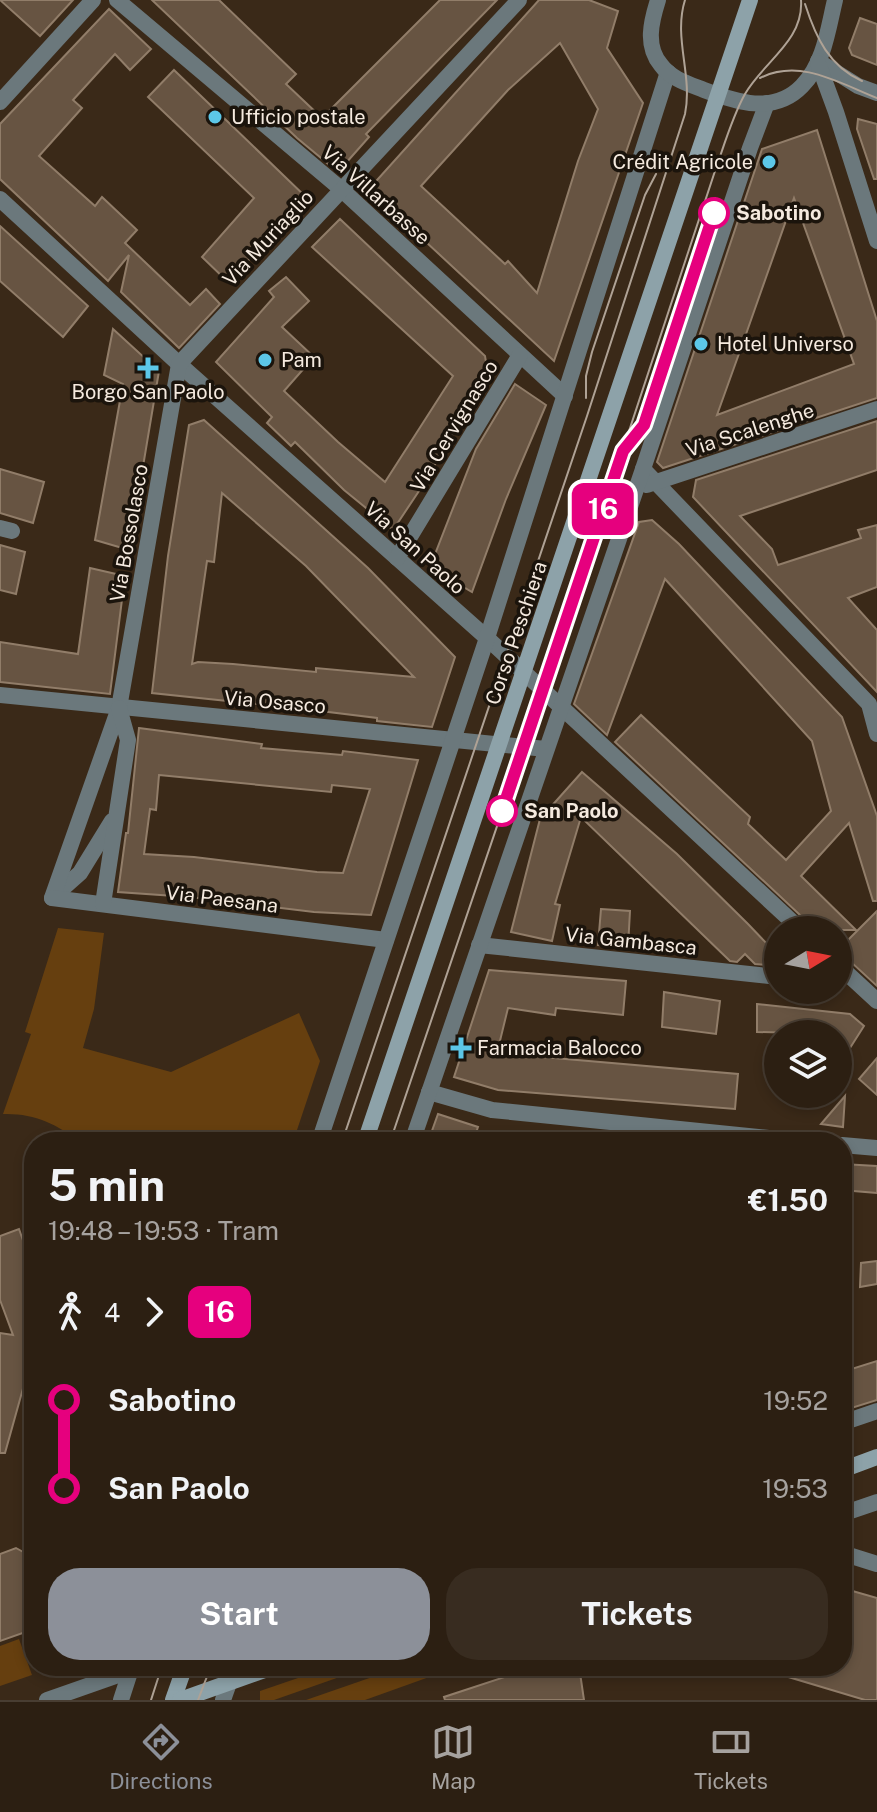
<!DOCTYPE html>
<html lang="en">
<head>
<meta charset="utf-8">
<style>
  body { margin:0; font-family:"Public Sans",sans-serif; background:#382c20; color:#f1f3f6; height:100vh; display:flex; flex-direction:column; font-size:30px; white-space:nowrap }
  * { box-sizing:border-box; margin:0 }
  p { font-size:26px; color:#a6a29f }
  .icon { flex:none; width:44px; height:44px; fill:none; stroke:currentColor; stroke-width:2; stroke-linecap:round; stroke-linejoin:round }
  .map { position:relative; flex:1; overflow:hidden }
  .panel { position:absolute; left:24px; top:1132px; width:828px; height:544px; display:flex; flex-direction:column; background:#2c1f12; border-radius:32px; box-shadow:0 4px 12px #0003,0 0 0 2px #483d32 }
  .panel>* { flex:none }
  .badge { padding:0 16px; border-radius:12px; font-size:28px; line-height:52px }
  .needle { width:52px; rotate:80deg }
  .buttons { position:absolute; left:764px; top:916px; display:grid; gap:16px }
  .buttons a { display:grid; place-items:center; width:88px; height:88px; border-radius:50%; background:#2c1f12; box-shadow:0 4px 12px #0003,0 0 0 2px #483d32; font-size:40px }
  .map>.badge { position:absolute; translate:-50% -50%; box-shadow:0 0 0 4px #fff }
  .legs { display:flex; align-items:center; gap:12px; height:88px; padding:0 24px; font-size:26px }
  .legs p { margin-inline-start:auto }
  .summary { display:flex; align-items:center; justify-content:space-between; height:136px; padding:0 24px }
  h1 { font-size:44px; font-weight:700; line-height:60px }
  .cta { display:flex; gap:16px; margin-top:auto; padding:16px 24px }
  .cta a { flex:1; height:92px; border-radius:32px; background:#8c9099; color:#fff; font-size:32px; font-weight:700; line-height:92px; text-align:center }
  .cta a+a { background:#382c20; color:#f1f3f6 }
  ul { padding:0 24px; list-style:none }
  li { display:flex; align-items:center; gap:28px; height:88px; font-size:30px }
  li i { display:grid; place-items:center; width:12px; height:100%; margin:0 10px; background:currentColor }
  li i::after { content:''; width:20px; height:20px; margin:-10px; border:6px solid; border-radius:50%; background:#2c1f12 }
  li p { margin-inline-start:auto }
  li:first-child i { background:linear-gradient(#0000 50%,currentColor 0) }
  li:last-child i { background:linear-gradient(currentColor 50%,#0000 0) }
  .menu { display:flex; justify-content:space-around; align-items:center; height:112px; border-top:2px solid #483d32; background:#2c1f12; font-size:22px; color:#a6a29f }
  .menu a { display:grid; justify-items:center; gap:4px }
  .menu .on { color:#8c9099 }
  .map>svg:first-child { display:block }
</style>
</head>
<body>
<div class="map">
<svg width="877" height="1700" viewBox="0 0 877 1700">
  <rect width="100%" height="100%" fill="#3a2918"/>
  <g fill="#663f0f">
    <path d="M58,928L104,933L94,1009L83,1048L171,1072L299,1013L320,1061L293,1142H81C56,1124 34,1113 3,1114L31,1034L25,1032Z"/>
    <path d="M19,1639L32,1675L0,1686V1646Z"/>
    <path d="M333,1666H371L274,1700H260V1691Z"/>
    <path d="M404,1666H460L365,1700H306Z"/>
  </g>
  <g fill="#675442" stroke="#917d69" stroke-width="2" fill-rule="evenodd">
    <path d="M0,0H73L40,36Z"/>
    <path d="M152,0H219L296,74L286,84L322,118L440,0H497L366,134L369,137L338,172L297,138Z"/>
    <path d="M539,0H589L618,11L607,48L643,103L554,361L369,189ZM560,43L598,109L578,161L537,293L508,261L505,264L421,186L508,90Z"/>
    <path d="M109,9L151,49L130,70L115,54L73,100L82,108L39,156L95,206L102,197L137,230L125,243L190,305L206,289L220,304L179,348L121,292L129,255L108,281L0,179V124Z"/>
    <path d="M860,18L877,24V65L852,55L849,48Z"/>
    <path d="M174,70L307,198L228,282L202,257L254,198L148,97Z"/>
    <path d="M858,119L877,124V179H874L857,129Z"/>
    <path d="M817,130L877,321V398L663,468L657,462L762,149ZM794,198L854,364L717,415L745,337Z"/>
    <path d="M340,219L485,356L488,374L423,485L393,530L344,490L295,442L291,446L267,423L272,417L216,362L274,297L269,291L286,277L309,301L282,327L314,357L284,391L338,442L385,482L453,376L312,247Z"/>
    <path d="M0,226L88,306L63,337L0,281Z"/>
    <path d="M113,329L159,371L129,550L95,540L123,384L104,375Z"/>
    <path d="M515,384L546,405L506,499L472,592L430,567L476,449Z"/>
    <path d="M204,420L368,568L455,657L432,727L377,721V718L312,710L152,693L168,556L189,425ZM222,493L306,566L414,677L316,668V672L233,664L198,662L192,664L207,561L214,562Z"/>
    <path d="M877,421V470L740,516L772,549L778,565L861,538L858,530L877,525V587L848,598L877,630V692L693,497L696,480Z"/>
    <path d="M0,469L44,482L33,523L0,513Z"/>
    <path d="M652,520L679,544L842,717L877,816V901H873L849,823L801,876L856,930H816L615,742L641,715L750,817L748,824L786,860L831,811L812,741L665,579L607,735L574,704L639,522Z"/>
    <path d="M0,545L25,552L16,594L0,590Z"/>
    <path d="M90,568L125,576L110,694L0,682V642L78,654Z"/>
    <path d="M139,728L262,744L261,748L342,755L343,751L418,760L371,915L314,912L189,897L118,892L126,833H128ZM159,775L331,792L332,785L370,789L343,873L317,872L194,857L144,854L150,809L156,810Z"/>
    <path d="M582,772L677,854L748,924L771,948L774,957L769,965L755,964L745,954L737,962L730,961L581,817L555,904L560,905L552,941L511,932L540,819Z"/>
    <path d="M601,909L630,911L628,947L598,945Z"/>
    <path d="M877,911V986L838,950Z"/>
    <path d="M489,970L626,981L623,1015L556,1008L555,1015L508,1008L497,1053L738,1074L735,1109L498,1090L454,1077Z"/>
    <path d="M664,992L720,1001L716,1034L662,1027Z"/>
    <path d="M757,1004L850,1014L864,1026L850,1048L838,1047V1034L757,1032Z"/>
    <path d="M877,1058V1095L859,1079Z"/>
    <path d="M845,1096L843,1127L821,1124Z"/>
    <path d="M438,1114L478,1127L473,1142H428Z"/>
    <path d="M842,1164L877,1166V1193L842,1190Z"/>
    <path d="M19,1229L34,1272V1406H31L24,1385L5,1453H0V1333L13,1335L0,1300V1236Z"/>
    <path d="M877,1261V1284L860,1287L861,1263Z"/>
    <path d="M877,1361V1400L842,1411V1372Z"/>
    <path d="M16,1548L34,1558V1629L0,1641V1554Z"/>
    <path d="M842,1588L877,1598V1700H865L765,1670L766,1666H842Z"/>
    <path d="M538,1666H579L584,1700H445L444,1697Z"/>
  </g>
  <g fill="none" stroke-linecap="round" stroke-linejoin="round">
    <g stroke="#6b787c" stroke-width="16">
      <path d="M117,0L341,189L565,396"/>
      <path d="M0,102L93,0"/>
      <path d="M0,199L179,364L487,638L801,930"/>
      <path d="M643,469L869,704L877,734"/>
      <path d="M647,485L877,409"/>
      <path d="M0,528L12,531"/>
      <path d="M397,558L520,355"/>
      <path d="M0,695L546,749"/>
      <path d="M53,897L80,873L112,821"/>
      <path d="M52,898L119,708L179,364L519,0"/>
      <path d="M52,898L386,940"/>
      <path d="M103,904L128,740L119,708"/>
      <path d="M479,945L778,977"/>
      <path d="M838,965L877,1001"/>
      <path d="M429,1092L492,1110L809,1142"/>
      <path d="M319,1142L487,638L668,72"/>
      <path d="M412,1142L643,469L750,148L767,103"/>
      <path d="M842,1145L877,1148"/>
      <path d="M842,1423L877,1411"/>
      <path d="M842,1514L877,1502"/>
      <path d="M842,1553L877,1564"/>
      <path d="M47,1700L144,1666"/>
      <path d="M121,1700L132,1666"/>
      <path d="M223,1700L235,1666"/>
    </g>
    <g stroke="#6b787c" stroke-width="16">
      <path d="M658,0C651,22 645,46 661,65C671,79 689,84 704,90C736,102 774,115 802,86C824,64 828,29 835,0"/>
      <path d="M818,61L858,86L877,93"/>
      <path d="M818,63L836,112L877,241"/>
    </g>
    <g stroke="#8da2a9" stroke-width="16">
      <path d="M365,1142L750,0"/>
      <path d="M842,1470L877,1457"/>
      <path d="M173,1700L185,1666"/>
      <path d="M180,1700L276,1666"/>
    </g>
    <g stroke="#afa295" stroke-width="2">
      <path d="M805,4C816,38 829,66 862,81"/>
      <path d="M760,78C800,58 839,83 877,98"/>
      <path d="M586,398V376L592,352L645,195L656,174"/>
      <path d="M630,442L644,425L712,221L715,198"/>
      <path d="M342,1142L587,416L685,114C693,75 673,38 685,0"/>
      <path d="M390,1142L553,661L715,171C724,146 732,117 745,94C763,62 804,41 801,0"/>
      <path d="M151,1700L162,1666"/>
      <path d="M198,1700L211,1666"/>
    </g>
  </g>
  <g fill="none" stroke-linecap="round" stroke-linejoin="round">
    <defs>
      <path id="line-1" d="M502,811L623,451L644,425L714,213"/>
    </defs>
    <use href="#line-1" stroke="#fff" stroke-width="18"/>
    <use href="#line-1" stroke="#e6007e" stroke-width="12"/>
  </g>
  <g fill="#5cc7e8" stroke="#1b140c" stroke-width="3">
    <circle cx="215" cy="117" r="8"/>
    <circle cx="769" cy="162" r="8"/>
    <circle cx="701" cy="344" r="8"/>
    <circle cx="265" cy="360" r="8"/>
    <path d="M144 356h8v8h8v8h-8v8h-8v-8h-8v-8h8z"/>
    <path d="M457 1036h8v8h8v8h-8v8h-8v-8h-8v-8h8z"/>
  </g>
  <g fill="#fff" stroke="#e6007e" stroke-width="4">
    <circle cx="714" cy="213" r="14"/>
    <circle cx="502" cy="811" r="14"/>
  </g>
  <g text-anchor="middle" stroke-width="7" stroke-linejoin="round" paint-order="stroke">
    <g font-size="20" fill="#f5eadf" stroke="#1b140c" text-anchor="start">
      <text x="231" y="124">Ufficio postale</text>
      <text x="753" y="169" text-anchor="end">Crédit Agricole</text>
      <text x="717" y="351">Hotel Universo</text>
      <text x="281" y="367">Pam</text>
      <text x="148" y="399" text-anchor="middle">Borgo San Paolo</text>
      <text x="477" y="1055">Farmacia Balocco</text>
    </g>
    <g font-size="20" fill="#f5eadf" stroke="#1b140c">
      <text transform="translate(376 195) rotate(42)" y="7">Via Villarbasse</text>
      <text transform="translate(268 238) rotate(-47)" y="7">Via Muriaglio</text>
      <text transform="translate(454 426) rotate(-59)" y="7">Via Cervignasco</text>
      <text transform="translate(750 430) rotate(-18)" y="7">Via Scalenghe</text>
      <text transform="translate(129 533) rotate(-80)" y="7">Via Bossolasco</text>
      <text transform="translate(415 548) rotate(42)" y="7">Via San Paolo</text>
      <text transform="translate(516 633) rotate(-71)" y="7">Corso Peschiera</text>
      <text transform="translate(275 702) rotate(5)" y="7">Via Osasco</text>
      <text transform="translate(222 899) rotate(7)" y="7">Via Paesana</text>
      <text transform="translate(631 941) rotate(6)" y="7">Via Gambasca</text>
    </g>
    <g font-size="20" font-weight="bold" fill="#f5eadf" stroke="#1b140c" text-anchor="start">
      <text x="736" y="220">Sabotino</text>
      <text x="524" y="818">San Paolo</text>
    </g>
  </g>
</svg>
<div class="buttons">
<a><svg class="needle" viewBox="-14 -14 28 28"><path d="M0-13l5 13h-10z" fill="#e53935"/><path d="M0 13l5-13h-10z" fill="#a6a29f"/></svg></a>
<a><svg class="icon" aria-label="layers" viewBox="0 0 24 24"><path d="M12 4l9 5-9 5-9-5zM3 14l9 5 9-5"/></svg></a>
</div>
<b class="badge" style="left:603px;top:509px;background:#e6007e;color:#fff">16</b>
<section class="panel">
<div class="summary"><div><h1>5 min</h1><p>19:48 – 19:53 · Tram</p></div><b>€1.50</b></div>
<div class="legs"><svg class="icon" aria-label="walk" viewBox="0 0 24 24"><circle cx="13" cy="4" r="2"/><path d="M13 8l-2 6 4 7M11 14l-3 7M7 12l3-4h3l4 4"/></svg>4<svg class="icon" aria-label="forward" viewBox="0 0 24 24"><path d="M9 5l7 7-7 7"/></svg><b class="badge" style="background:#e6007e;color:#fff">16</b></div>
<ul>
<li><i style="color:#e6007e"></i><b>Sabotino</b><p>19:52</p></li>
<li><i style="color:#e6007e"></i><b>San Paolo</b><p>19:53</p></li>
</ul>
<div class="cta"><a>Start</a><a>Tickets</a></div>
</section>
</div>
<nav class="menu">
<a class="on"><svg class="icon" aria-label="directions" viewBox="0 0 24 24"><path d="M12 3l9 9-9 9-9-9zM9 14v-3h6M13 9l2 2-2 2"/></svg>Directions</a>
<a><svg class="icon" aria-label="map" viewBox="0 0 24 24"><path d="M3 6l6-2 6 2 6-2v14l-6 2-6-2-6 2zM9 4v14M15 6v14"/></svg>Map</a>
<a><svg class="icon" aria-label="tickets" viewBox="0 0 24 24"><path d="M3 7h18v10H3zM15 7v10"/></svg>Tickets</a>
</nav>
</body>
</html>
